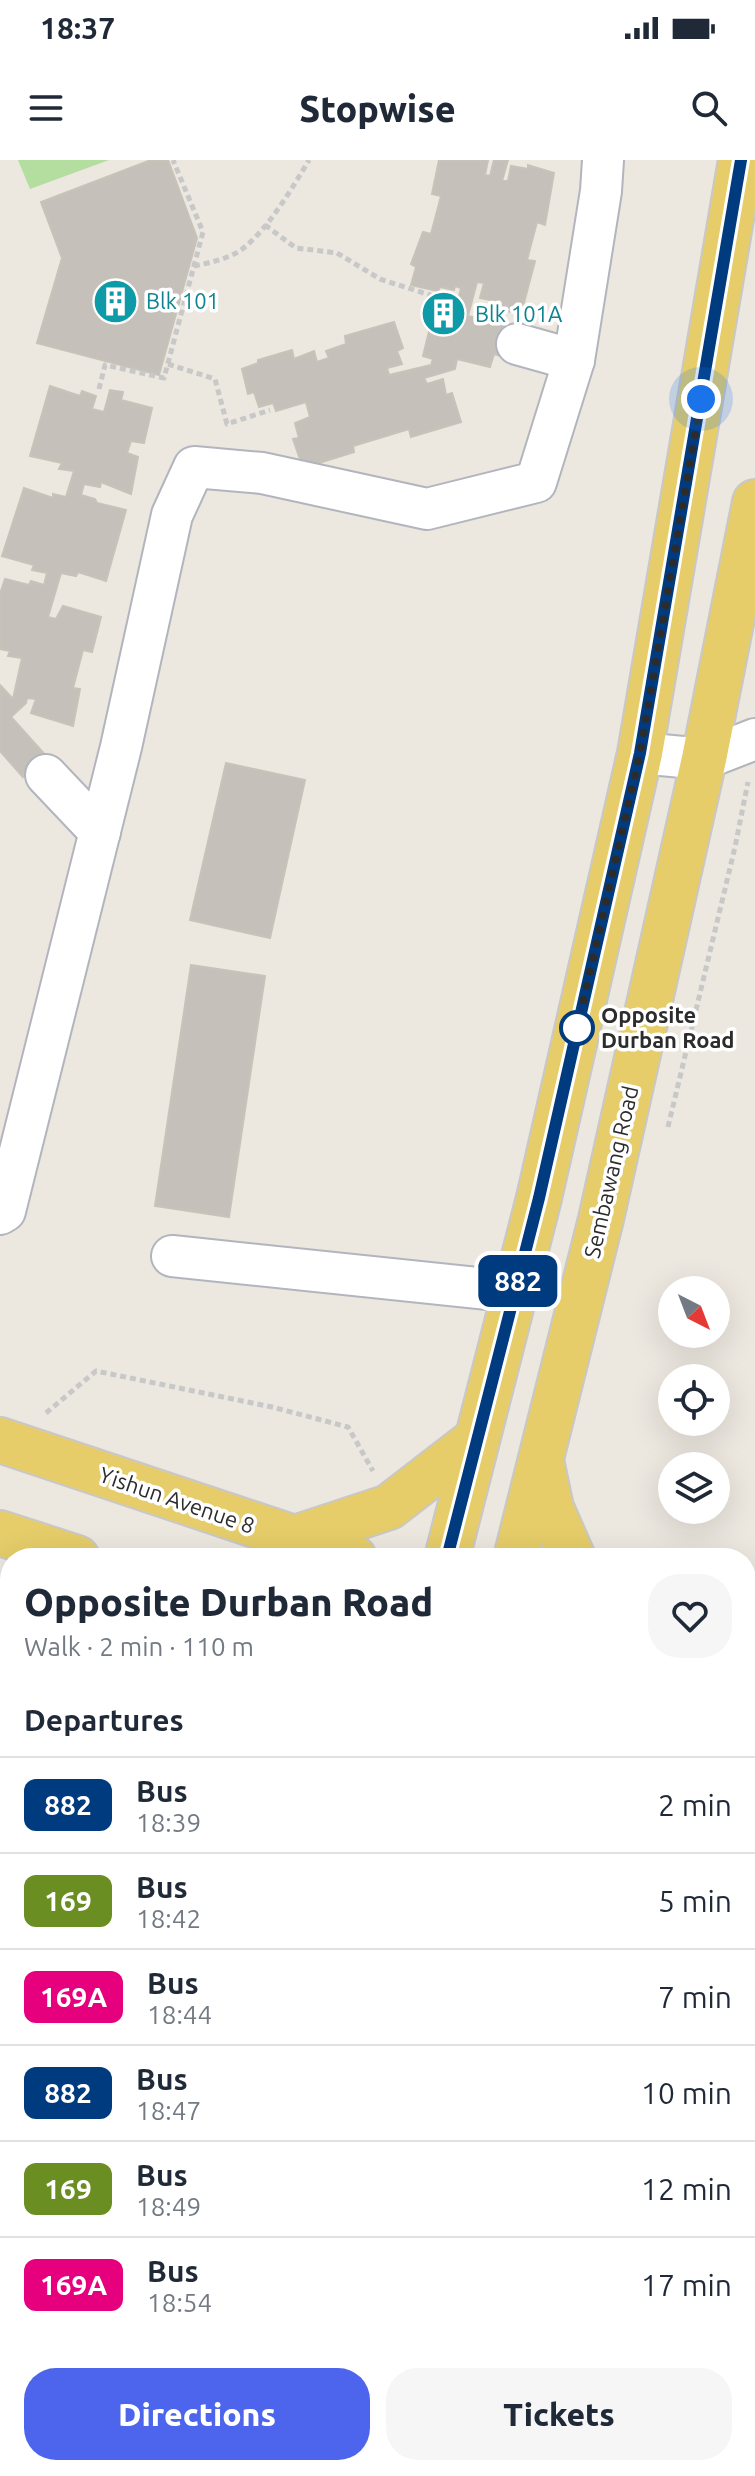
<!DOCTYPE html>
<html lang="en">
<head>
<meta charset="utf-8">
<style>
  body { margin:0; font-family:Ubuntu,sans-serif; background:#f6f6f7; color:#1f2937; height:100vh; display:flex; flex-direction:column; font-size:30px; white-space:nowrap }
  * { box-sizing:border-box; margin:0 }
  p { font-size:26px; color:#747a83 }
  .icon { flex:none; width:44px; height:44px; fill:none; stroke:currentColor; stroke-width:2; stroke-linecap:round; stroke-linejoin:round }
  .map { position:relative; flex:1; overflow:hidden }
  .drawer { position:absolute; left:0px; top:1388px; width:756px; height:928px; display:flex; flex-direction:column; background:#fff; border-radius:32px 32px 0 0; box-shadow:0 8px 32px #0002 }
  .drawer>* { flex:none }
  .badge { padding:0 16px; border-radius:12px; font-size:28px; line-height:52px }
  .needle { width:52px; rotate:138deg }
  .tools { position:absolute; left:658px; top:1116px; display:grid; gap:16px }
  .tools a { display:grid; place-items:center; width:72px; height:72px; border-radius:50%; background:#fff; box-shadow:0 8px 32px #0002; font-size:40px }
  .you { position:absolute; width:40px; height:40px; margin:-20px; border:6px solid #fff; border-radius:50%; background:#1a73e8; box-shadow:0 0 0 12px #1a73e833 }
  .map>.badge { position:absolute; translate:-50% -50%; box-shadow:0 0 0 4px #fff }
  h2 { padding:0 24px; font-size:30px; line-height:72px }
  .round { display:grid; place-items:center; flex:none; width:84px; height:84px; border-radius:32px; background:#f6f6f7 }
  .head { display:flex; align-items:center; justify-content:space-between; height:136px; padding:0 24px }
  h1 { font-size:38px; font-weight:800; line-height:60px }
  .cta { display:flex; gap:16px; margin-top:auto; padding:16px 24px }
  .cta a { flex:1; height:92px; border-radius:32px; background:#4c65ec; color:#fff; font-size:32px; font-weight:800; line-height:92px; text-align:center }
  .cta a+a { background:#f6f6f7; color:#1f2937 }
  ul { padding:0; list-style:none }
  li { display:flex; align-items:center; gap:24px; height:96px; padding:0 24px; border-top:2px solid #e0e1e3 }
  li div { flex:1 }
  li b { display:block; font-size:30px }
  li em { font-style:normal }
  li .badge { min-width:88px; font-weight:700; text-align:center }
  .status { display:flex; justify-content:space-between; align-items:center; height:56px; padding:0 40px; background:#fff; direction:ltr }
  .status svg { height:22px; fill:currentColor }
  header { display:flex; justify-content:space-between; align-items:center; height:104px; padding:0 24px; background:#fff; font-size:36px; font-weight:800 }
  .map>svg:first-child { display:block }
</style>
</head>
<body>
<div class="status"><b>18:37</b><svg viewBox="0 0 49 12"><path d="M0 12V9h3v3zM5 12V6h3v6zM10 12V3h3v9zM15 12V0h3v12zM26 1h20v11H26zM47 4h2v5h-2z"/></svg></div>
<header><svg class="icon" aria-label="menu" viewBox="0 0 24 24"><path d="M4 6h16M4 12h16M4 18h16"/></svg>Stopwise<svg class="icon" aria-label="search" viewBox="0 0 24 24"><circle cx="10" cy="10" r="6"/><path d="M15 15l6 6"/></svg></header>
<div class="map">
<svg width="755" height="2316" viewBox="0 0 755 2316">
  <rect width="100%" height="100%" fill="#ece7df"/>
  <path fill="#b3dea0" d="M18,0H109L30,29Z"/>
  <g fill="#c5c1ba" stroke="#c7c3b9" stroke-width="2">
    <path d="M151,0H168L197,78L159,215L37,183L62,98L41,42Z"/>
    <path d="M439,0H488L485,15L490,16L494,0H508L502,21H508L511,6L528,9V5L554,13L545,65L537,62L527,100L535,101L521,154L493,148L495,141L480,138L484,123L477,122L468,156L508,165L501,196L494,194L490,207L457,199L455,209L424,218L427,224L443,219L446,235L452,233L461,262L411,277L409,269L353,286L354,292L303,308L293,279L299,278L295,263L310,257L306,242L276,251L273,243L259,247L254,232L248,234L242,209L258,203V200L292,190L294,199L314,191L317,202L329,198L326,191L346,184L345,176L394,162L403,188L397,191L402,204L387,208L389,215L431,205L433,199L423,196L434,151L455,154L461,128L455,126L454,130L440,127L438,131L411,125L416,107L411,104L423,72L431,74L441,36L432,34Z"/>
    <path d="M50,226L80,236L82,231L96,236L92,249L104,252L110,230L123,232L121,240L152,248L144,283L131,281L127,293L138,297L131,334L101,322L100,327L84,324L81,335L95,339L97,343L126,350L106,421L78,412L76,416L61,413L48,457L56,459L63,446L101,457L92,492L83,490L73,528L80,529L73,566L31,553L36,539L27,538L26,543L11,557L47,597L23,617L0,591V525L13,539L22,498L8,496L10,491L0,489V434L5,419L29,425L31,421L44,425L47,413L32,410L34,405L2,396L24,328L53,338V334L66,337L74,311L59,309L62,303L30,296Z"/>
    <path d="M226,603L305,620L270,778L190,760Z"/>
    <path d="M191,805L265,816L229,1057L155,1046Z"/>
    <path d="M0,1874L10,1877V1905L0,1936Z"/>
    <path d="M0,1972L10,1976V2047L0,2044Z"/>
    <path d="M755,2060V2177L746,2185V2069Z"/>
    <path d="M535,2306H635L625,2316H534L529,2312Z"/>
  </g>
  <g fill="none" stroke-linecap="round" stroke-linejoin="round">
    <defs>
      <g id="minor">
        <path d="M517,184L574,200"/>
        <path d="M640,593L704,599L755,579"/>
        <path d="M46,615L100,672"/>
        <path d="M0,1054L5,1051L121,587L172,355L194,307L262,313L427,349L536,322L574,200L601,31L603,0"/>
        <path d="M172,1096L515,1132"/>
        <path d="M746,2280L755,2272"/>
        <path d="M205,2316L206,2306"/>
        <path d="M705,2316L716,2306"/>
      </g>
      <g id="major">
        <path d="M0,1280L354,1398"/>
        <path d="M542,1305L551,1348L573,1398"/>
        <path d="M0,1373L77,1398"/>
        <path d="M292,1379L389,1347L477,1279"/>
        <path d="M447,1398L539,1038L640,593L741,0"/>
        <path d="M516,1398L601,1059L704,599L755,342"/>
        <path d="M746,1540L755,1543"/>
        <path d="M746,1621L755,1624"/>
      </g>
    </defs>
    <use href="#minor" stroke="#b2b5be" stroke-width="44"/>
    <use href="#major" stroke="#c8c8c8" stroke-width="48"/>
    <g stroke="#c8c8c8" stroke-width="5" stroke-dasharray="6 4" stroke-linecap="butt">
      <path d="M265,65L296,88L337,93L380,119L433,136"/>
      <path d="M194,106C208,103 223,100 236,93C263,78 293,27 309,0"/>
      <path d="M168,204L215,219L227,264L270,250"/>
      <path d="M99,229L105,205L164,218L203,72L173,0"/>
      <path d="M668,967L735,687L748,622"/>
      <path d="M46,1253L96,1211L272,1247L348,1267L373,1311"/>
      <path d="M0,1435L10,1439"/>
      <path d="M0,1539L10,1542"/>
      <path d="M746,1679L755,1682"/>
      <path d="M268,2316L270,2306"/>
    </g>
    <use href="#minor" stroke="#fff" stroke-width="40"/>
    <use href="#major" stroke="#e6cd6a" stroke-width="44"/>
  </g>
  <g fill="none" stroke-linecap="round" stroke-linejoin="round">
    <defs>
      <path id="line" d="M447,1398L539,1038L640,593L741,0"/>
    </defs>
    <use href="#line" stroke="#fff" stroke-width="18"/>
    <use href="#line" stroke="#003b80" stroke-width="12"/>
    <path stroke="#2c2c2c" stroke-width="8" stroke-dasharray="0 14.4" d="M577,868L640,593L701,239"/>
  </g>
  <defs>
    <symbol id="building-disc" viewBox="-11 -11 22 22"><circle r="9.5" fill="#0f9aa8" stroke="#fff"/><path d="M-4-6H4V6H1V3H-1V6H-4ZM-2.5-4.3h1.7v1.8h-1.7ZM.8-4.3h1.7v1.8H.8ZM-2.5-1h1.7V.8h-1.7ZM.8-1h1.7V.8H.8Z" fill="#fff"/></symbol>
  </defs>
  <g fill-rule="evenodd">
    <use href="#building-disc" x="90" y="116" width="51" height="51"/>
    <use href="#building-disc" x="418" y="128" width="51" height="51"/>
  </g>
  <circle fill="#fff" stroke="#003b80" stroke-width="4" cx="577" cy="868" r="16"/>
  <g text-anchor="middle" stroke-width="7" stroke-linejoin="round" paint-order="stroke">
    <g font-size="22" fill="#0d838f" stroke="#fff" text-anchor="start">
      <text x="146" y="149">Blk 101</text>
      <text x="475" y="162">Blk 101A</text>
    </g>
    <g font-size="22" font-weight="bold" fill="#2c2c2c" stroke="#fff" text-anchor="start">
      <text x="601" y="863">Opposite<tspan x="601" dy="25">Durban Road</tspan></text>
    </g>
    <g font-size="22" fill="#2c2c2c" stroke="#fff">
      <text transform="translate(611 1012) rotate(-77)" y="8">Sembawang Road</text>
      <text transform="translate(177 1340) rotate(19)" y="8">Yishun Avenue 8</text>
    </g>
  </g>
</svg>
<div class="tools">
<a><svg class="needle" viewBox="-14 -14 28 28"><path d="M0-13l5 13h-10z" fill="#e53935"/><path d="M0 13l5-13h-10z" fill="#747a83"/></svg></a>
<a><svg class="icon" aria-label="locate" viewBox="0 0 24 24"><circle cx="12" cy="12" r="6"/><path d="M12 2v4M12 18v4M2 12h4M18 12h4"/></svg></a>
<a><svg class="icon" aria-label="layers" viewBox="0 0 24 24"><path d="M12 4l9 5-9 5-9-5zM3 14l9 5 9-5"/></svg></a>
</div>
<div class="you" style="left:701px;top:239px"></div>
<b class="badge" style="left:518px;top:1121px;background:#003b80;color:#fff">882</b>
<section class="drawer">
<div class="head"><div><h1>Opposite Durban Road</h1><p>Walk · 2 min · 110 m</p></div><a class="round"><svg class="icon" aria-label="heart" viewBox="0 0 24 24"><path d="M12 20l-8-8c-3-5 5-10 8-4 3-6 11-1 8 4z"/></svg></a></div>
<h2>Departures</h2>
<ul>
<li><span class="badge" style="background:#003b80;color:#fff">882</span><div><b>Bus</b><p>18:39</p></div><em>2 min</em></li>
<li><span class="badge" style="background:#6b8e23;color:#fff">169</span><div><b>Bus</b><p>18:42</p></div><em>5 min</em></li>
<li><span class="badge" style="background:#e6007e;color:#fff">169A</span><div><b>Bus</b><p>18:44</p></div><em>7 min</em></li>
<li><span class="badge" style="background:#003b80;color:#fff">882</span><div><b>Bus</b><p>18:47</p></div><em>10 min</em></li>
<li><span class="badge" style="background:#6b8e23;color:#fff">169</span><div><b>Bus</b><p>18:49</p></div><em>12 min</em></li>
<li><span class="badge" style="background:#e6007e;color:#fff">169A</span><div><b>Bus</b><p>18:54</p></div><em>17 min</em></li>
</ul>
<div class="cta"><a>Directions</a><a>Tickets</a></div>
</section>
</div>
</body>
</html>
